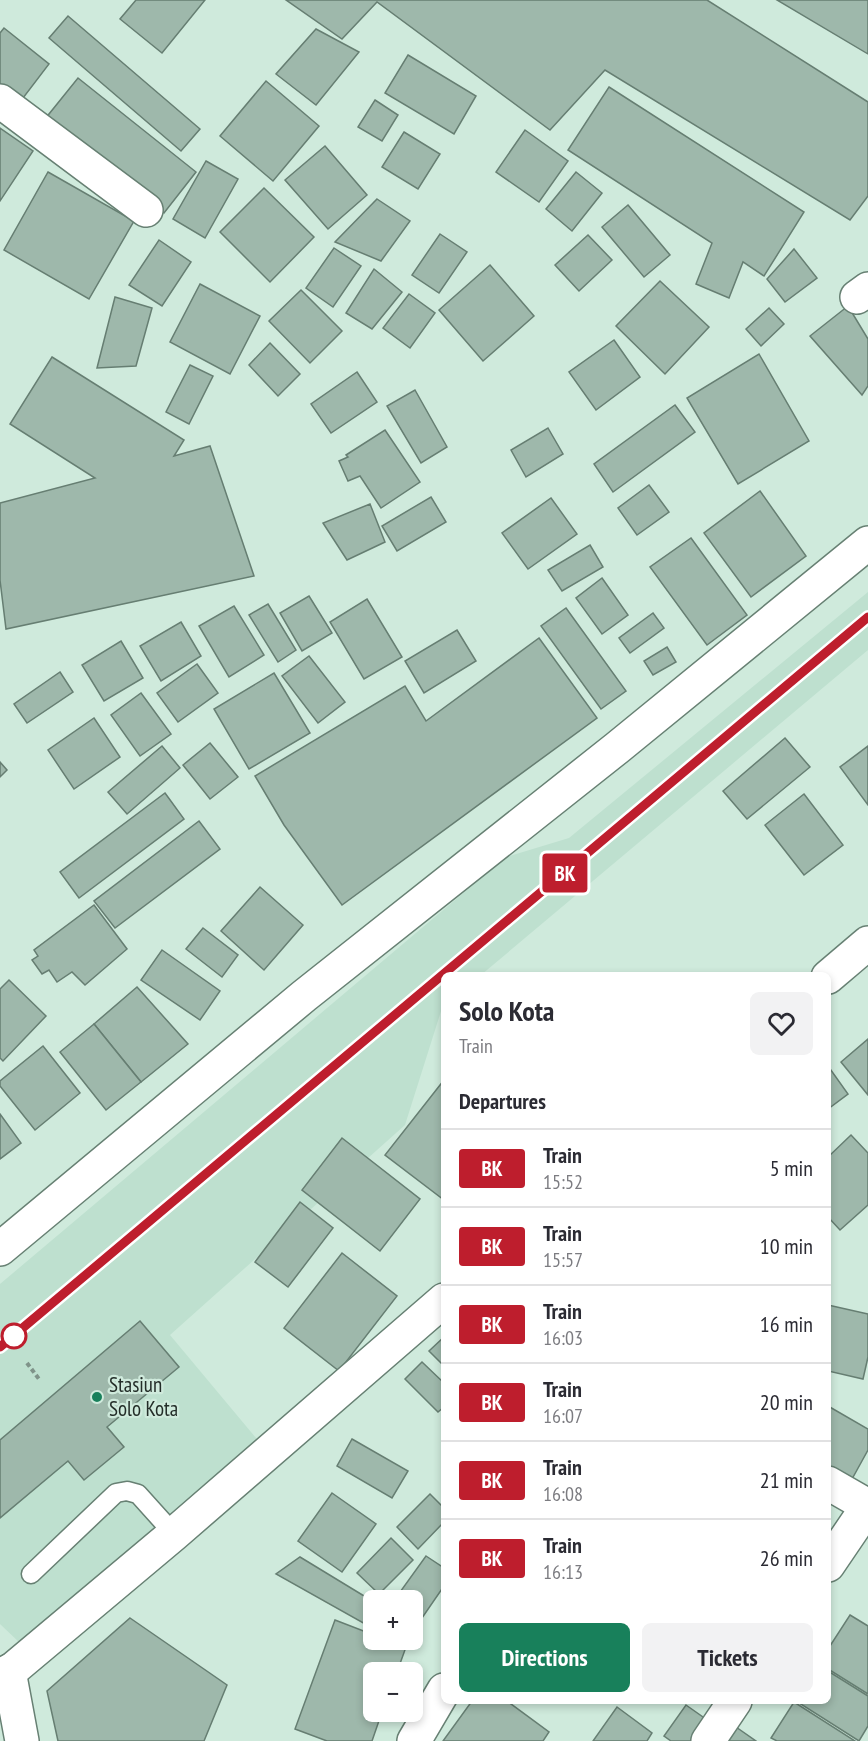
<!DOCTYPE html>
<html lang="en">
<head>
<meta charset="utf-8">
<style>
  body { margin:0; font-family:"PT Sans Narrow",sans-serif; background:#f2f2f3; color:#2b2b33; height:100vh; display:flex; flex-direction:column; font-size:22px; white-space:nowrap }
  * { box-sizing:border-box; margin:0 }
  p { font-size:20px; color:#7c7c81 }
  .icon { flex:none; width:33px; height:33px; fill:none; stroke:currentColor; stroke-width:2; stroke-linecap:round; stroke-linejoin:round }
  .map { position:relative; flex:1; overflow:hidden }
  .sheet { position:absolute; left:441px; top:972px; width:390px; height:732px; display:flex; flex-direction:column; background:#fff; border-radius:9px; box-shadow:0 3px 9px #0003 }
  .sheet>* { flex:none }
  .badge { padding:0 12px; border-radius:4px; font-size:21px; line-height:39px }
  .buttons { position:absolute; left:363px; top:1590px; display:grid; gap:12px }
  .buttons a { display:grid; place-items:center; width:60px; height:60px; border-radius:9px; background:#fff; box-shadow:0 3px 9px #0003; font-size:30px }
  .map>.badge { position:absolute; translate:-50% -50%; box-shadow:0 0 0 3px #fff }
  h2 { padding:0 18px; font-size:22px; line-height:54px }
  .round { display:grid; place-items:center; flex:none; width:63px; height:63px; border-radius:9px; background:#f2f2f3 }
  .headline { display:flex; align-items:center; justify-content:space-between; height:102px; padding:0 18px }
  h1 { font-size:28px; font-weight:700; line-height:45px }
  .action { display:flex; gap:12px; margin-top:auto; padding:12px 18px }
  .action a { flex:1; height:69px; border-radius:9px; background:#18805b; color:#fff; font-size:24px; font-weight:700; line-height:69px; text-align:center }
  .action a+a { background:#f2f2f3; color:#2b2b33 }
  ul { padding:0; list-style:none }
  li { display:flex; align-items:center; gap:18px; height:78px; padding:0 18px; border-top:2px solid #e1e1e2 }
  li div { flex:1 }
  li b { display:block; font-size:22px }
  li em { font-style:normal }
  li .badge { min-width:66px; font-weight:700; text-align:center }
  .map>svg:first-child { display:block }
</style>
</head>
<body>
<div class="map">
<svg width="868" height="1741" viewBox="0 0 868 1741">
  <rect width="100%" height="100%" fill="#cfeadc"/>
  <path fill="#bee0cf" d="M868,592V650L481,975H444V1006L442,1008L405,1125L170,1335L261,1444L21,1644L0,1624V1284L506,857L569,838Z"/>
  <g fill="#9eb8ab" stroke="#667e72" stroke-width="1.5">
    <path d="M136,0H205L162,53L120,19Z"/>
    <path d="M286,0H707L868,102V196L850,220L605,70L550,130L377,2L342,39Z"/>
    <path d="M777,0H868V54Z"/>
    <path d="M68,16L200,129L181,151L49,38Z"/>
    <path d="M4,28L49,64L20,102L0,85V33Z"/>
    <path d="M316,29L359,52L316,105L276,74Z"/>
    <path d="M408,55L476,96L454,134L385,93Z"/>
    <path d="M78,78L196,172L164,213L45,119Z"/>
    <path d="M266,81L319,126L273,181L220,136Z"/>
    <path d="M609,87L804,212L764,276L743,262L729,298L696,284L712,243L568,150Z"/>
    <path d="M375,100L398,115L382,141L358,127Z"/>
    <path d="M0,128L33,151L0,201Z"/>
    <path d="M525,130L568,161L539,202L496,172Z"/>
    <path d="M404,132L440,154L418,189L382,167Z"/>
    <path d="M325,146L367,195L328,229L285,180Z"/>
    <path d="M206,161L238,179L205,238L173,219Z"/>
    <path d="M48,172L134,221L89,299L4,250Z"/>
    <path d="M576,172L602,193L572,231L546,209Z"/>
    <path d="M264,188L314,237L270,282L220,232Z"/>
    <path d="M377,199L410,221L381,261L335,242Z"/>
    <path d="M628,205L670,255L644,277L602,227Z"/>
    <path d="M440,234L467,252L439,293L412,275Z"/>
    <path d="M588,235L612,260L579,291L555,265Z"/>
    <path d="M159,240L191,262L162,306L129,285Z"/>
    <path d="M334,248L361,266L333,307L306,288Z"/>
    <path d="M794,249L817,278L785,302L767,279Z"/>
    <path d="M490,265L534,316L483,361L439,310Z"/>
    <path d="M374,269L402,292L372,329L346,313Z"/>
    <path d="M660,281L709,327L665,374L616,326Z"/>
    <path d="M200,284L260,316L230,374L170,342Z"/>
    <path d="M301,290L342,331L310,363L269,321Z"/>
    <path d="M409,294L435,313L410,348L383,328Z"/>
    <path d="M115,297L152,308L136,366L97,368Z"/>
    <path d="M848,306L868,339V386L862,395L810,336Z"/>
    <path d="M769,308L784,324L761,346L746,329Z"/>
    <path d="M614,340L640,377L596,410L569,372Z"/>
    <path d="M270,343L300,374L278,396L249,365Z"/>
    <path d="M759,354L809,441L738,484L687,398Z"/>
    <path d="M52,357L184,440L174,456L210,446L254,576L6,629L0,580V503L95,478L10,424Z"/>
    <path d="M190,365L213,376L189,424L166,412Z"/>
    <path d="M357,372L377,402L331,433L311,404Z"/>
    <path d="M415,390L447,447L421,463L387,406Z"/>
    <path d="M675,405L695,432L613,492L594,464Z"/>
    <path d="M548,428L563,454L526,477L511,450Z"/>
    <path d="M385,430L420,482L381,508L360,476L348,481L339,461L348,457L346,455Z"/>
    <path d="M649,485L669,512L637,535L618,508Z"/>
    <path d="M760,491L806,556L751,597L704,533Z"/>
    <path d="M431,497L446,522L397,551L382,526Z"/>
    <path d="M551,498L577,534L528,569L502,533Z"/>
    <path d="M370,504L385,542L347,560L323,523Z"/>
    <path d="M691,538L747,615L707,645L650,567Z"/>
    <path d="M590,545L603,567L562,591L548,570Z"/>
    <path d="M602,578L628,615L602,634L576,598Z"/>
    <path d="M309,596L332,633L302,651L280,613Z"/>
    <path d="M367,599L402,657L364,679L330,622Z"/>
    <path d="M268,604L296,650L278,662L249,615Z"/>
    <path d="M234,606L264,655L229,677L199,626Z"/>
    <path d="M566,608L626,691L601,709L541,626Z"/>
    <path d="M653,613L664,628L630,653L619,638Z"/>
    <path d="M181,622L201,656L161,681L140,646Z"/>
    <path d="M457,630L476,661L424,693L405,661Z"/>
    <path d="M539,638L597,718L342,905L284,825L255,776L405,686L426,721Z"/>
    <path d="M121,641L143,678L104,701L82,665Z"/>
    <path d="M667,647L676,662L653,675L644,661Z"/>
    <path d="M309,656L345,702L318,723L282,676Z"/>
    <path d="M197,664L218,693L178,722L157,693Z"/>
    <path d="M60,672L73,692L27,723L14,704Z"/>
    <path d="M274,673L310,733L249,769L214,709Z"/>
    <path d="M141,693L171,734L140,756L111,715Z"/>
    <path d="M94,718L120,757L74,789L48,750Z"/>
    <path d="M785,738L810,767L747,819L723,791Z"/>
    <path d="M210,743L238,777L210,799L183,765Z"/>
    <path d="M162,746L180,768L127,814L108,792Z"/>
    <path d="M868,746V805L840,767Z"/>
    <path d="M0,762L7,770L0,777Z"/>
    <path d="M165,793L184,819L79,898L60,872Z"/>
    <path d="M804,794L843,845L804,875L765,825Z"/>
    <path d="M199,821L220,849L115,928L94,901Z"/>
    <path d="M260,887L303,925L264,970L221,931Z"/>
    <path d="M94,905L127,949L85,985L72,972L57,982L49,970L42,974L32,960L38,956L34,950Z"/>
    <path d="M203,928L238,955L222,977L186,949Z"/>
    <path d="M162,950L220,991L200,1020L141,980Z"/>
    <path d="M9,980L46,1016L3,1061L0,1058V989Z"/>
    <path d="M137,987L188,1044L141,1082L94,1024Z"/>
    <path d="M94,1024L141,1082L106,1110L60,1052Z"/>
    <path d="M868,1039V1095L841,1062Z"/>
    <path d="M43,1046L80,1093L35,1130L0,1086V1081Z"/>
    <path d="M828,1066L848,1094L828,1109Z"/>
    <path d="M444,1080V1200L385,1155Z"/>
    <path d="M0,1114L21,1143L0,1159Z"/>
    <path d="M851,1135L868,1153V1205L840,1230L828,1217V1157Z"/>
    <path d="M342,1138L420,1199L380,1251L302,1190Z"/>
    <path d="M300,1202L333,1228L288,1287L255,1262Z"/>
    <path d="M342,1253L397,1296L339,1371L284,1328Z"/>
    <path d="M828,1305L868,1314V1357L863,1379L828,1371Z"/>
    <path d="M140,1321L179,1367L107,1427L124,1447L84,1480L68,1461L0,1518V1440Z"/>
    <path d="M444,1337V1366L429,1351Z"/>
    <path d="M422,1362L444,1383V1407L438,1412L405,1379Z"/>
    <path d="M828,1406L868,1429V1450L852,1479L828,1465Z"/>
    <path d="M352,1439L408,1471L392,1498L337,1466Z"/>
    <path d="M332,1493L376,1524L342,1572L298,1541Z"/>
    <path d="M430,1494L444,1508V1522L418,1549L397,1527Z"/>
    <path d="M391,1538L413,1560L379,1594L357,1573Z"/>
    <path d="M426,1556L444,1568V1586L422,1618L412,1611V1600L395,1599Z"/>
    <path d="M300,1557L374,1602V1629L276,1574Z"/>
    <path d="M850,1615L868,1626V1694L828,1669V1649Z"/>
    <path d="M130,1618L227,1685L204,1741H58L47,1691Z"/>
    <path d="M335,1620L374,1635V1640H387L406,1647L397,1672H374V1712H382L372,1741H327L295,1729Z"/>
    <path d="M828,1671L868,1696V1726L859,1741L796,1701H828Z"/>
    <path d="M472,1701H507L549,1732L543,1741H443Z"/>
    <path d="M794,1702L855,1741H777L771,1738Z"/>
    <path d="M686,1705L710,1722L697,1741H671L664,1736Z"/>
    <path d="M617,1707L652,1733L647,1741H593Z"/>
    <path d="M736,1727L756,1741H726Z"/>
  </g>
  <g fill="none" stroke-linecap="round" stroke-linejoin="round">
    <defs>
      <path id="service" d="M31,1574L116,1493L127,1491L138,1494L174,1534"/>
      <g id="minor">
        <path d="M0,101L146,210"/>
        <path d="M857,297L868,289"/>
        <path d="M0,1249L304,996L617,748L868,543"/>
        <path d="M828,1483L868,1506"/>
        <path d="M414,1741L444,1690"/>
      </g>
      <g id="tertiary">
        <path d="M828,977L868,943"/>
        <path d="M828,1565L868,1506"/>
        <path d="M9,1671L22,1741"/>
        <path d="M0,1680L174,1534L444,1300"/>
        <path d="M708,1741L735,1701"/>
      </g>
    </defs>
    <use href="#service" stroke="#678073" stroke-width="21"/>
    <use href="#minor" stroke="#678073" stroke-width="36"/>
    <use href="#tertiary" stroke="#678073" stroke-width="36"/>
    <path stroke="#7f9389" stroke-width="4" stroke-dasharray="4.5 3" stroke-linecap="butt" d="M27,1363L39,1379"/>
    <use href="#service" stroke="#fff" stroke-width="18"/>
    <use href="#minor" stroke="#fff" stroke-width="33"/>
    <use href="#tertiary" stroke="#fff" stroke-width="33"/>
    <path stroke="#73857c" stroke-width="4.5" stroke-dasharray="8 8" stroke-linecap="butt" d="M0,1347L868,617"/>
  </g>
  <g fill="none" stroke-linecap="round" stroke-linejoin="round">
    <defs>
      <path id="line" d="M0,1347L868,617"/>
    </defs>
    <use href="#line" stroke="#fff" stroke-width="14"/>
    <use href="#line" stroke="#be1e2d" stroke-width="9"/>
  </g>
  <circle fill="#fff" stroke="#be1e2d" stroke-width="3" cx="14" cy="1336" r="12"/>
  <circle fill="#18805b" stroke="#cfeadc" stroke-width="2" cx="97" cy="1397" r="6"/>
  <g text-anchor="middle" stroke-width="4.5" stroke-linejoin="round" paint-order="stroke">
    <g font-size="21" fill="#232d28" stroke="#cfeadc" text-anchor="start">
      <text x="109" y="1392">Stasiun<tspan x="109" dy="24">Solo Kota</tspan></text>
    </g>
  </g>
</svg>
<div class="buttons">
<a>+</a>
<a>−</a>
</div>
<b class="badge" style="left:565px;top:873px;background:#be1e2d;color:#fff">BK</b>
<section class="sheet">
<div class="headline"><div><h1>Solo Kota</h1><p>Train</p></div><a class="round"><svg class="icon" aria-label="heart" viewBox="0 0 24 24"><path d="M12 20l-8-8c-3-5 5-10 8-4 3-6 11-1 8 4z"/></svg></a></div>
<h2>Departures</h2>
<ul>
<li><span class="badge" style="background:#be1e2d;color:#fff">BK</span><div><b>Train</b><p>15:52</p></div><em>5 min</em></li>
<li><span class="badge" style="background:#be1e2d;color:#fff">BK</span><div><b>Train</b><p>15:57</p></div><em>10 min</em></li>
<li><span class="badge" style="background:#be1e2d;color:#fff">BK</span><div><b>Train</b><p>16:03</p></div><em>16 min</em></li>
<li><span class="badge" style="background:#be1e2d;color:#fff">BK</span><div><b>Train</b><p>16:07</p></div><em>20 min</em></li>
<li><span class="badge" style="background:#be1e2d;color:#fff">BK</span><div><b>Train</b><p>16:08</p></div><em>21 min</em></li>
<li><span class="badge" style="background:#be1e2d;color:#fff">BK</span><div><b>Train</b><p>16:13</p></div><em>26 min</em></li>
</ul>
<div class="action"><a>Directions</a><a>Tickets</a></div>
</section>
</div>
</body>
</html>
